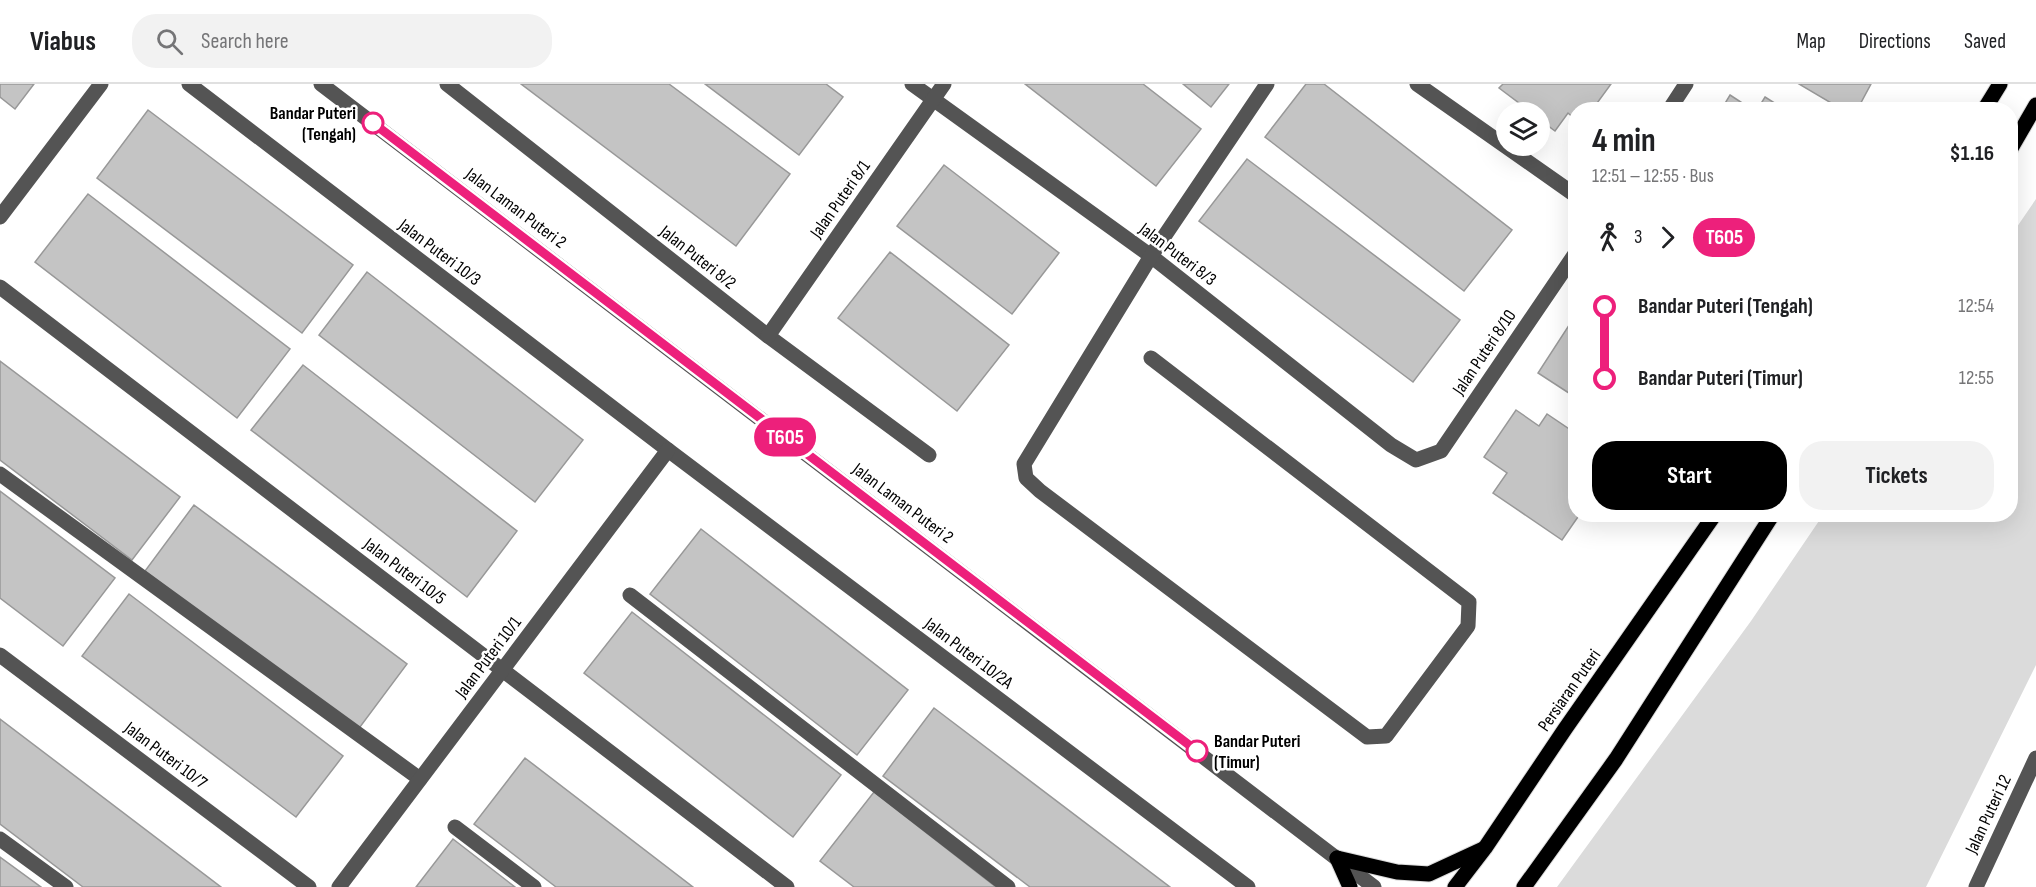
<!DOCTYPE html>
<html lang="en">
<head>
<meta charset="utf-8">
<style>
  body { margin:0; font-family:"Sofia Sans Condensed",sans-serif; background:#f2f2f2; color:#202124; height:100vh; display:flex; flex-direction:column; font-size:22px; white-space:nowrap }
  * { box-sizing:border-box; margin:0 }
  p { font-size:20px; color:#757577 }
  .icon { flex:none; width:33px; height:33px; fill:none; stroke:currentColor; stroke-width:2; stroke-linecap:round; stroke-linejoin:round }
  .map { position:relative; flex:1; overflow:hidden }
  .details { position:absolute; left:1568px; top:18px; width:450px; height:420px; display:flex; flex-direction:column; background:#fff; border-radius:24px; box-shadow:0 6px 24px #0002 }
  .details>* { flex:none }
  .badge { padding:0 12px; border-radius:20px; font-size:21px; line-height:39px }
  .fabs { position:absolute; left:1496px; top:18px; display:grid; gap:12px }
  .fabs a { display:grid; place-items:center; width:54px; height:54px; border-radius:50%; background:#fff; box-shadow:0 6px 24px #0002; font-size:30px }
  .map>.badge { position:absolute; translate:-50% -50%; box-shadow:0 0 0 3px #fff }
  .legs { display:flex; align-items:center; gap:9px; height:66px; padding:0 24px; font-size:20px }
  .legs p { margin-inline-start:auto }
  .overview { display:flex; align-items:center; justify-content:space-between; height:102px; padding:0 24px }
  h1 { font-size:33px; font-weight:700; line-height:45px }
  .button { display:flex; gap:12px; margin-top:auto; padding:12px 24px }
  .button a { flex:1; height:69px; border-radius:24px; background:#000; color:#fff; font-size:24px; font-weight:700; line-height:69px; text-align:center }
  .button a+a { background:#f2f2f2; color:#202124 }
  ul { padding:0 24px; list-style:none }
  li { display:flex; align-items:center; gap:21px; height:72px; font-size:22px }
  li i { display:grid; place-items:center; width:9px; height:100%; margin:0 8px; background:currentColor }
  li i::after { content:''; width:15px; height:15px; margin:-8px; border:4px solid; border-radius:50%; background:#fff }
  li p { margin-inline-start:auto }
  li:first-child i { background:linear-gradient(#0000 50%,currentColor 0) }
  li:last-child i { background:linear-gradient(currentColor 50%,#0000 0) }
  header { display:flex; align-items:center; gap:36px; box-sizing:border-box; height:84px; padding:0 30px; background:#fff; border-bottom:2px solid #e0e0e0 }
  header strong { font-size:28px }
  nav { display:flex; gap:33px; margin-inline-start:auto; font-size:21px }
  .search { width:420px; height:54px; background:#f2f2f2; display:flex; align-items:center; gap:15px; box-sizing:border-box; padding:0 21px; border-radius:24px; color:#757577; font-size:22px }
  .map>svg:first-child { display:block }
</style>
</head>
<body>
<header>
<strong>Viabus</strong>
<div class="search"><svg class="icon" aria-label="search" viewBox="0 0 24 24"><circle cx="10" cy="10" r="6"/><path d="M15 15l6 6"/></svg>Search here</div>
<nav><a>Map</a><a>Directions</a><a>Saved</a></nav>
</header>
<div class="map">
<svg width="2036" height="803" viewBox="0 0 2036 803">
  <rect width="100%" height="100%" fill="#fff"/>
  <path fill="#dbdbdb" d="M2036,115V581L1926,803H1557L1751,537L1823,431L2010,430V153Z"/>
  <g fill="#c4c4c4" stroke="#989898" stroke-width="1.5">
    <path d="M0,0H34L15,25L0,13Z"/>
    <path d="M521,0H669L790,90L736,162Z"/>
    <path d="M705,0H826L843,13L799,71Z"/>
    <path d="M1025,0H1143L1201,45L1156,102Z"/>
    <path d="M1183,0H1229L1211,23Z"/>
    <path d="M1306,0H1324L1512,146L1464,207L1265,53Z"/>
    <path d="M1503,0H1611L1592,26H1575V35L1568,29L1555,47L1539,35V28H1531L1499,4Z"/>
    <path d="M1799,0H1871L1857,26H1843Z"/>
    <path d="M1730,11L1753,26H1721Z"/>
    <path d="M1765,13L1786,26H1757Z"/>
    <path d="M148,26L353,181L302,249L97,94Z"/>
    <path d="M1247,75L1460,236L1413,298L1199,137Z"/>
    <path d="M944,81L1059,169L1012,230L897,142Z"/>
    <path d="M88,110L290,265L237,334L35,178Z"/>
    <path d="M890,168L1009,261L957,327L838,234Z"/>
    <path d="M367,188L583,356L535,418L319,251Z"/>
    <path d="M1575,232V313L1538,289Z"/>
    <path d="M0,277L180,413L132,476L0,376Z"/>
    <path d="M303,281L517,447L467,513L251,346Z"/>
    <path d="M1516,326L1539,342L1547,330L1575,349V430H1580L1562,456L1493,409L1507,389L1484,373Z"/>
    <path d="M0,407L115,494L63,562L0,514Z"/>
    <path d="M194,421L407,580L357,647L145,487Z"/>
    <path d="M701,445L908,606L857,671L650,510Z"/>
    <path d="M129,510L343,672L296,733L82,572Z"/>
    <path d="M632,528L841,691L793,753L584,589Z"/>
    <path d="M934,624L1170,803H1030L883,692Z"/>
    <path d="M0,635L221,803H83L0,740Z"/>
    <path d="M525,674L693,803H556L474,740Z"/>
    <path d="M874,708L996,803H854L820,777Z"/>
    <path d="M453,755L515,803H416Z"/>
    <path d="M0,773L41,803H0Z"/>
  </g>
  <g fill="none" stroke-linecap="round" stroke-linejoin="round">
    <defs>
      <g id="major">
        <path d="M1984,26L2000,0"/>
        <path d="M2010,66L2036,21"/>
        <path d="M1337,774L1397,788L1429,790L1483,765"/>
        <path d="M1337,774L1350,803"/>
        <path d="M1455,803L1485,764L1565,645L1715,430"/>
        <path d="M1524,803L1616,675L1773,430"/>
      </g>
    </defs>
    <use href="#major" stroke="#dbdbdb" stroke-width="17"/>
    <g stroke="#545454" stroke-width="15">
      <path d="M189,0L668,366L1248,803"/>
      <path d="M321,0L1374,803"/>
      <path d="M447,0L768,252L929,371"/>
      <path d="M912,0L1151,172L1391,361L1416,376L1441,367L1575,170"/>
      <path d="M1417,0L1575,111"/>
      <path d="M1669,26L1686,0"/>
      <path d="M0,133L101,0"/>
      <path d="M0,203L787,803"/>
      <path d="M768,252L944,0"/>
      <path d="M1151,274L1469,518L1468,542L1386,652L1367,653L1040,407L1026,394L1024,380L1151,172L1267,0"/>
      <path d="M0,390L420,695"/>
      <path d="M630,511L1008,803"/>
      <path d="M0,571L309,803"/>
      <path d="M455,743L534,803"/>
      <path d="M0,755L66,803"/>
      <path d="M339,803L668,366"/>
      <path d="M1976,803L2036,674"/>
    </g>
    <use href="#major" stroke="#000" stroke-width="15"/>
  </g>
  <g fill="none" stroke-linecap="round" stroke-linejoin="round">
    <defs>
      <path id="line-1" d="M373,39L1197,667"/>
    </defs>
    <use href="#line-1" stroke="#fff" stroke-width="14"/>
    <use href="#line-1" stroke="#ed207b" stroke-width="9"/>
  </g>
  <g fill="#fff" stroke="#ed207b" stroke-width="3">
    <circle cx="373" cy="39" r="10"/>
    <circle cx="1197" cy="667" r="10"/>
  </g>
  <g text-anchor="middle" stroke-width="5" stroke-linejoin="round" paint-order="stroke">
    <g font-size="18" font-weight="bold" fill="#000" stroke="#fff" text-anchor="end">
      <text x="356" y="35">Bandar Puteri<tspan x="356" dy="21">(Tengah)</tspan></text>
      <text x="1214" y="663" text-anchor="start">Bandar Puteri<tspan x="1214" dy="21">(Timur)</tspan></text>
    </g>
    <g font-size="18" fill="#000" stroke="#fff">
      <text transform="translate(840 115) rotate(-55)" y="6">Jalan Puteri 8/1</text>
      <text transform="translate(516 124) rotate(37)" y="6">Jalan Laman Puteri 2</text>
      <text transform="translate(440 168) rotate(37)" y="6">Jalan Puteri 10/3</text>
      <text transform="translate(1178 170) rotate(37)" y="6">Jalan Puteri 8/3</text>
      <text transform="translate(698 173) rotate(38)" y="6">Jalan Puteri 8/2</text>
      <text transform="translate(1484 268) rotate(-56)" y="6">Jalan Puteri 8/10</text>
      <text transform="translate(903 419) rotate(37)" y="6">Jalan Laman Puteri 2</text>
      <text transform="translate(405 487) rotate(37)" y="6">Jalan Puteri 10/5</text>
      <text transform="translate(969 569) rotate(37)" y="6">Jalan Puteri 10/2A</text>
      <text transform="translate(488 573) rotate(-53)" y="6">Jalan Puteri 10/1</text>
      <text transform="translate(1569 606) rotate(-55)" y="6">Persiaran Puteri</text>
      <text transform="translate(166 671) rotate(37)" y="6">Jalan Puteri 10/7</text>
      <text transform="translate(1988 730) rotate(-65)" y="6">Jalan Puteri 12</text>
    </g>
  </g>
</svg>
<div class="fabs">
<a><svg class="icon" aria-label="layers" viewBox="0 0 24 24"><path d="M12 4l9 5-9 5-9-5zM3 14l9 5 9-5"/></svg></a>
</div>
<b class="badge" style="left:785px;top:353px;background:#ed207b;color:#fff">T605</b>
<section class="details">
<div class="overview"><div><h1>4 min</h1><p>12:51 – 12:55 · Bus</p></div><b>$1.16</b></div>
<div class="legs"><svg class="icon" aria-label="walk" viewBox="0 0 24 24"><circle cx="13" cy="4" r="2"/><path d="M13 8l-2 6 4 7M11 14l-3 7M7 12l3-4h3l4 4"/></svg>3<svg class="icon" aria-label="forward" viewBox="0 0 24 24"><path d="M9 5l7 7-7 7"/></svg><b class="badge" style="background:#ed207b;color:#fff">T605</b></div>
<ul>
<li><i style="color:#ed207b"></i><b>Bandar Puteri (Tengah)</b><p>12:54</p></li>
<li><i style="color:#ed207b"></i><b>Bandar Puteri (Timur)</b><p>12:55</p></li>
</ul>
<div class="button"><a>Start</a><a>Tickets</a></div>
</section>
</div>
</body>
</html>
